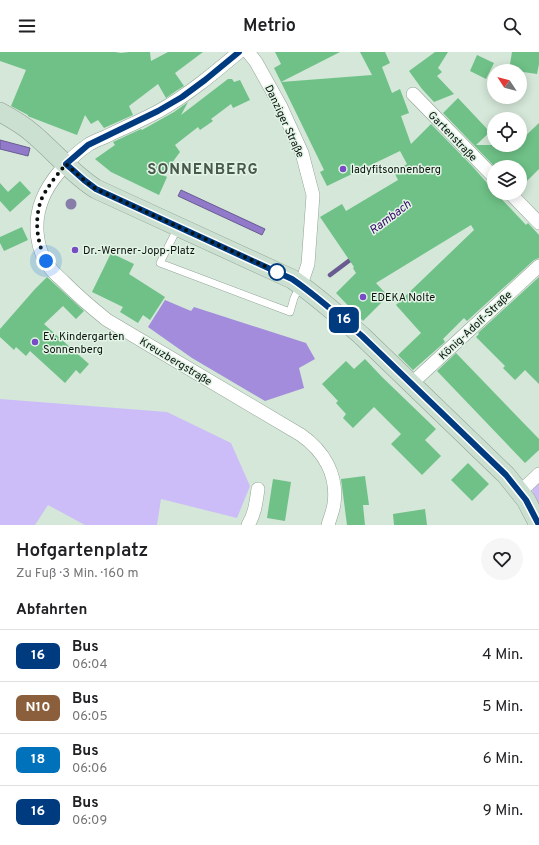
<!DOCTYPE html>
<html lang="de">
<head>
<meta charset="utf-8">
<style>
  body { margin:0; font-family:Overpass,sans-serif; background:#f6f6f6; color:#202124; height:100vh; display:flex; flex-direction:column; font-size:15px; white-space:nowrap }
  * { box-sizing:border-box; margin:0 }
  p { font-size:13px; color:#757577 }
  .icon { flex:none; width:22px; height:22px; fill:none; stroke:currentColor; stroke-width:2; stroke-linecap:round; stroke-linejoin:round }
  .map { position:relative; height:473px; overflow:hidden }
  .drawer { display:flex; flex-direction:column; background:#fff; flex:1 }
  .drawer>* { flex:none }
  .badge { padding:0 8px; border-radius:6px; font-size:14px; line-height:26px }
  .needle { width:26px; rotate:306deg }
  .controls { position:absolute; left:487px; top:12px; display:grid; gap:8px }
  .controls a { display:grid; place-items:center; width:40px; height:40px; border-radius:50%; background:#fff; box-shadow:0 2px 10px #0003; font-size:20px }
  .you { position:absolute; width:20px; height:20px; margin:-10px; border:3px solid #fff; border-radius:50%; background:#1a73e8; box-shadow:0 0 0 6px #1a73e833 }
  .map>.badge { position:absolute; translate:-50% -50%; box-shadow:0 0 0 2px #fff }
  h2 { padding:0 16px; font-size:15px; line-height:36px }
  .round { display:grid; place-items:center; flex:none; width:42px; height:42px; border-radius:21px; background:#f6f6f6 }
  .head { display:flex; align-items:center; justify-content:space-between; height:68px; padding:0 16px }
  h1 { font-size:19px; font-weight:600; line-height:30px }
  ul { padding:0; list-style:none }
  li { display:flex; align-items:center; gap:12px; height:52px; padding:0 16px; border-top:1px solid #e0e0e0 }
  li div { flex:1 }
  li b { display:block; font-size:15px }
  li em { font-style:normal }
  li .badge { min-width:44px; font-weight:700; text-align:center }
  header { display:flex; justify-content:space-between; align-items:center; height:52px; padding:0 16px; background:#fff; font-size:18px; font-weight:600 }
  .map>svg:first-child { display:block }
</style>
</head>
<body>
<header><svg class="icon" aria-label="menu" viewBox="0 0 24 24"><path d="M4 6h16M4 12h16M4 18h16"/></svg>Metrio<svg class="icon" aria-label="search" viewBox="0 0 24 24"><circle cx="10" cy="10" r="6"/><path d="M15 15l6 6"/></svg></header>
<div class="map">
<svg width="539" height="473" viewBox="0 0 539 473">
  <rect width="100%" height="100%" fill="#d4e7d8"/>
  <g fill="#ccbdf8">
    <path d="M0,347L167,360L231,391L250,434L237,466L161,447L157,473H85L48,453L35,473H0Z"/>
    <path d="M539,429V459L532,437Z"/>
  </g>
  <path fill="#a38cdc" d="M165,248L191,259L194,255L306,291L315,307L299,316L304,336L265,349L192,306L148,275Z"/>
  <g fill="#917ac9" stroke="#695b91">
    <path d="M0,88L30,96L28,104L0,97Z"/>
    <path d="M181,138L265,177L262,183L178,144Z"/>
  </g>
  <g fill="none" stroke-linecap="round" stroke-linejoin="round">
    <path stroke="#695b91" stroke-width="4.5" d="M330,223L354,205"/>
  </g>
  <g fill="#6fc187">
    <path d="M0,0H115L121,1L129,0H150L151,9L168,0H203L175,21L184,34L176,39L166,46L158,32L129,54L133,63L104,76L98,68L91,72L85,63L77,83L30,65L28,64V63L11,54L26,18L0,9Z"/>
    <path d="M275,0H340L281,30L274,16L281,12Z"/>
    <path d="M360,0H385L390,11L382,15L392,41L400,37L409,61L401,64L411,92L431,72L473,115L494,139V141H496L526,173L528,171L539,183V206L534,208L467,269L464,266L443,287L445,290L413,318L398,303L421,281L396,253L474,178L471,173L376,231L388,244L363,269L336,241L356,221L353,216L354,215L320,165L342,152L346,159L398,128L394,120L407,112L400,99L327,134L320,120L324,118L281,30L372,23Z"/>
    <path d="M435,0H448L438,16L442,20L437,24L454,42L434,50L422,37L409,19Z"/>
    <path d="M512,0H539V12L537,22L509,18Z"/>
    <path d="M477,3L494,11L486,27L470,19Z"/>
    <path d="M228,27H232L234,30L240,28L250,48L233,56L231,52L211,67L213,69L200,78L198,75L175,93L180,100L163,123L167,125L159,143L111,120L95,107L115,93L113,90L141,77L142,78L174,60L188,50L181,63Z"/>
    <path d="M458,46L490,80L476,93H506L510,98L515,93H520V89L539,71V117L520,136V115H495L443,61Z"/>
    <path d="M20,129L31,141L10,160L0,149V131L8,140Z"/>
    <path d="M22,175L28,188L4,199L0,191V185Z"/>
    <path d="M111,201L134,212L129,222L165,245L150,268L143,263L138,271L120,260L123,255L92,240Z"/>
    <path d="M47,225L84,259L76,267L63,254L44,272L89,312L80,322L76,318L65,331L30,299L26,304L16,295L14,298L0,285V277L35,237Z"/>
    <path d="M539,225V332L525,318L515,328L503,316L505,314L476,285L479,282L478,281Z"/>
    <path d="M456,301L539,387V398L525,411L437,319Z"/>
    <path d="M365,307L382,325L436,377L425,388L441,404L422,423L391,392L401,382L374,355L353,376L343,366L346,362L336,351L338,349L322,332L346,309L354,317Z"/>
    <path d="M468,411L489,432L472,449L451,428Z"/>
    <path d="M365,424L369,453H363L365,473H347L341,427Z"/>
    <path d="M273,427L291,430L285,469L267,466Z"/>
    <path d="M425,457L427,473H394L393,462Z"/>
  </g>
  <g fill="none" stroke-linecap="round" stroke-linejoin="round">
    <defs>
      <path id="service" d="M178,175L160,211L290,260L294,246L300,234"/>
      <g id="minor">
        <path d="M239,0C214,21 188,43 159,59C142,68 124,76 107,84C101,87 94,89 88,93C70,105 49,129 42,148C33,171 36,199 51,217C55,222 60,226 64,230C78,244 92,256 107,268L301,383C324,399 338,423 334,452C333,459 330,466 328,473"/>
        <path d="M248,0L256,10L281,55L302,101L313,143L308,212L301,233"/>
        <path d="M413,42L494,125"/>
        <path d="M510,141L539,171"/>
        <path d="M411,332L539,214"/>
        <path d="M520,440L539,422"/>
        <path d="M248,473C255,462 256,450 258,437"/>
      </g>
      <path id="secondary" d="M0,60C11,66 22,72 31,80C53,98 72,122 96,137L292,227C317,244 339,264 362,284L506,423L526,448L539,473"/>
    </defs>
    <use href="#service" stroke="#92a496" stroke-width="8"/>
    <use href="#minor" stroke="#92a496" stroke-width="14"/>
    <use href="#secondary" stroke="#92a496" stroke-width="20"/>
    <use href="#service" stroke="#fff" stroke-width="7"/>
    <use href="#minor" stroke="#fff" stroke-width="13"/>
    <use href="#secondary" stroke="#cce0d2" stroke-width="19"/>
  </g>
  <circle fill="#887ca9" cx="71" cy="152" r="5.5"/>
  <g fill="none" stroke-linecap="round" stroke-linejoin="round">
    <defs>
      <path id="line" d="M239,0L205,28L182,45L158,59L88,93L66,112L84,128L96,137L292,227C317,244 339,264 362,284L506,423L526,448L539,473"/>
    </defs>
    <use href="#line" stroke="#fff" stroke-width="9"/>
    <use href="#line" stroke="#003b80" stroke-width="6"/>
    <path stroke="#0b120d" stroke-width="4" stroke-dasharray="0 7.2" d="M46,209C37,190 34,169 41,148C47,135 57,123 66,112L84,128L96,137L282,222L277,220"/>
  </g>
  <g fill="#784cc5" stroke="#e1f4e5" stroke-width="1.5">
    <circle cx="343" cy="117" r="4"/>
    <circle cx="75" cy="198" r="4"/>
    <circle cx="363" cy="245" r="4"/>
    <circle cx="35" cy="290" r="4"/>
  </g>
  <circle fill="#fff" stroke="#003b80" stroke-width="2" cx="277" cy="220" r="8"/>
  <g text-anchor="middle" stroke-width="3" stroke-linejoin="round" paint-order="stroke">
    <g font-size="11" fill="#0b120d" stroke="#e1f4e5">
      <text transform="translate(285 69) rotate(65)" y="4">Danziger Straße</text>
      <text transform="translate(453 84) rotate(46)" y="4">Gartenstraße</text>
      <text transform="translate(475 273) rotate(-43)" y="4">König-Adolf-Straße</text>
      <text transform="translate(176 309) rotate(31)" y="4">Kreuzbergstraße</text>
    </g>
    <g font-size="11" fill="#0b120d" stroke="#e1f4e5" text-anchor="start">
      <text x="351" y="121">ladyfitsonnenberg</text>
      <text x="83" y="202">Dr.-Werner-Jopp-Platz</text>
      <text x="371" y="249">EDEKA Nolte</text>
      <text x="43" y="288">Ev. Kindergarten<tspan x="43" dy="13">Sonnenberg</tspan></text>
    </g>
    <g font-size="12" font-style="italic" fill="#350768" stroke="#e1f4e5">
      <text transform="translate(390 165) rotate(-37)" y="4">Rambach</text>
    </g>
    <g font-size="15" font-weight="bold" letter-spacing="1" fill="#48584b" stroke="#e1f4e5">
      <text x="203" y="122">SONNENBERG</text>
    </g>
  </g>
</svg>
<div class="controls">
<a><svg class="needle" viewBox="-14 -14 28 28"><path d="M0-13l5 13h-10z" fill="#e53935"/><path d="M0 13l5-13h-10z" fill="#757577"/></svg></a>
<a><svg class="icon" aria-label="locate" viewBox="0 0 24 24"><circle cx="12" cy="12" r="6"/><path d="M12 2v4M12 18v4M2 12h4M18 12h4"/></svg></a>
<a><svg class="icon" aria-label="layers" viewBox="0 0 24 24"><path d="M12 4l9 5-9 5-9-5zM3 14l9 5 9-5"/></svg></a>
</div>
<div class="you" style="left:46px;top:209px"></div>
<b class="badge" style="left:344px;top:268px;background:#003b80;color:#fff">16</b>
</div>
<section class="drawer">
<div class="head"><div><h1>Hofgartenplatz</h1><p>Zu Fuß · 3 Min. · 160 m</p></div><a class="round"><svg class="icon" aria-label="heart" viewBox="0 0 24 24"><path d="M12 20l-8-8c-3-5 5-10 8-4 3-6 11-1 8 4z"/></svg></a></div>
<h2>Abfahrten</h2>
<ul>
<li><span class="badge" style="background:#003b80;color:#fff">16</span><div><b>Bus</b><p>06:04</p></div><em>4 Min.</em></li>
<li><span class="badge" style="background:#8b5e3c;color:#fff">N10</span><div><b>Bus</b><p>06:05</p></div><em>5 Min.</em></li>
<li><span class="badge" style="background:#0072bc;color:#fff">18</span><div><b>Bus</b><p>06:06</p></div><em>6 Min.</em></li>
<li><span class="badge" style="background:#003b80;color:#fff">16</span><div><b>Bus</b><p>06:09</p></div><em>9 Min.</em></li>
</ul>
</section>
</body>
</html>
